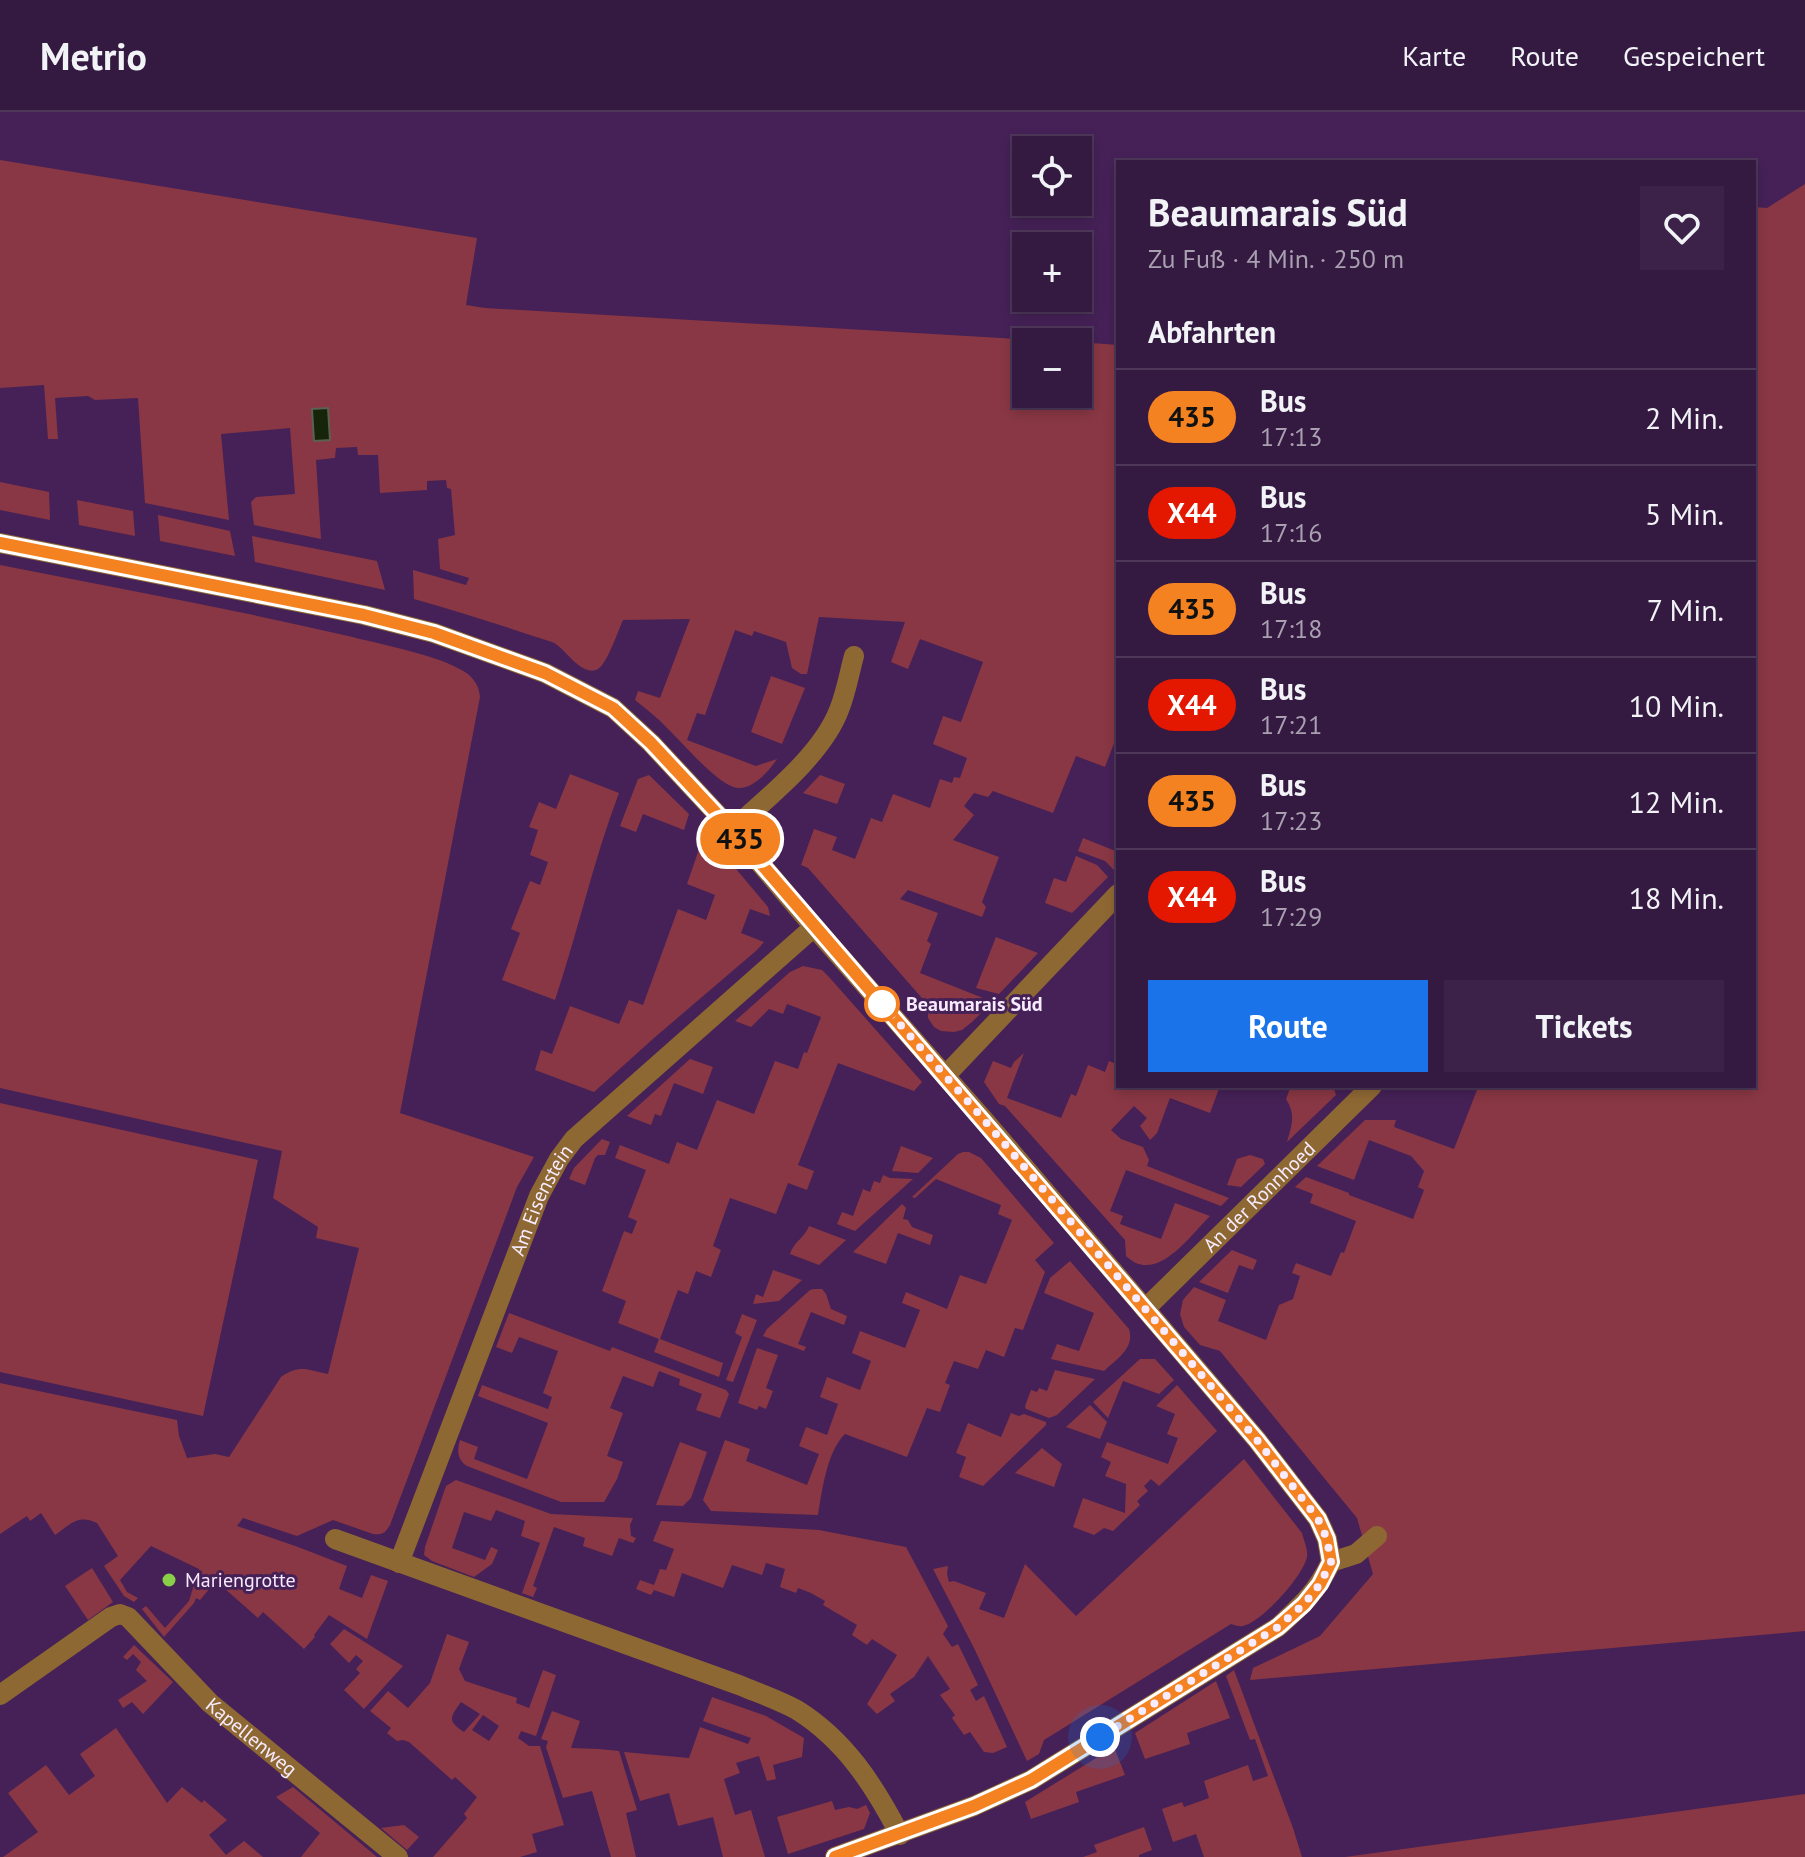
<!DOCTYPE html>
<html lang="de">
<head>
<meta charset="utf-8">
<style>
  body { margin:0; font-family:"PT Sans",sans-serif; background:#3c2248; color:#f1f3f6; height:100vh; display:flex; flex-direction:column; font-size:30px; white-space:nowrap }
  * { box-sizing:border-box; margin:0 }
  p { font-size:26px; color:#a9a0b1 }
  .icon { flex:none; width:44px; height:44px; fill:none; stroke:currentColor; stroke-width:2; stroke-linecap:round; stroke-linejoin:round }
  .map { position:relative; flex:1; overflow:hidden }
  .drawer { position:absolute; left:1116px; top:48px; width:640px; height:928px; display:flex; flex-direction:column; background:#341941; border-radius:0px; box-shadow:0 4px 12px #0003,0 0 0 2px #4e385a }
  .drawer>* { flex:none }
  .badge { padding:0 16px; border-radius:26px; font-size:28px; line-height:52px }
  .tools { position:absolute; left:1012px; top:24px; display:grid; gap:16px }
  .tools a { display:grid; place-items:center; width:80px; height:80px; border-radius:0px; background:#341941; box-shadow:0 4px 12px #0003,0 0 0 2px #4e385a; font-size:40px }
  .you { position:absolute; width:40px; height:40px; margin:-20px; border:6px solid #fff; border-radius:50%; background:#1a73e8; box-shadow:0 0 0 12px #1a73e833 }
  .map>.badge { position:absolute; translate:-50% -50%; box-shadow:0 0 0 4px #fff }
  h2 { padding:0 32px; font-size:30px; line-height:72px }
  .round { display:grid; place-items:center; flex:none; width:84px; height:84px; border-radius:0px; background:#3c2248 }
  .headline { display:flex; align-items:center; justify-content:space-between; height:136px; padding:0 32px }
  h1 { font-size:38px; font-weight:600; line-height:60px }
  .cta { display:flex; gap:16px; margin-top:auto; padding:16px 32px }
  .cta a { flex:1; height:92px; border-radius:0px; background:#1a73e8; color:#fff; font-size:32px; font-weight:600; line-height:92px; text-align:center }
  .cta a+a { background:#3c2248; color:#f1f3f6 }
  ul { padding:0; list-style:none }
  li { display:flex; align-items:center; gap:24px; height:96px; padding:0 32px; border-top:2px solid #4e385a }
  li div { flex:1 }
  li b { display:block; font-size:30px }
  li em { font-style:normal }
  li .badge { min-width:88px; font-weight:700; text-align:center }
  header { display:flex; align-items:center; gap:48px; box-sizing:border-box; height:112px; padding:0 40px; background:#341941; border-bottom:2px solid #4e385a }
  header strong { font-size:38px }
  nav { display:flex; gap:44px; margin-inline-start:auto; font-size:28px }
  .map>svg:first-child { display:block }
</style>
</head>
<body>
<header>
<strong>Metrio</strong>
<nav><a>Karte</a><a>Route</a><a>Gespeichert</a></nav>
</header>
<div class="map">
<svg width="1805" height="1745" viewBox="0 0 1805 1745">
  <rect width="100%" height="100%" fill="#452157"/>
  <g fill="#893744" fill-rule="evenodd">
    <path d="M0,48L477,126L466,193L485,196L1070,230H1026V282H1078V230L1118,233V621L1105,655L1076,644L1053,701L993,679L988,685L974,681L964,694L974,703L953,728L999,745L982,790L986,795L982,805L908,778L900,787L938,801L927,829L931,832L920,861L983,886L988,894L972,910L962,918L954,920L941,919L934,915L928,906V893L808,756L801,753L814,717L837,725L832,738L855,747L871,706L882,710L893,682L930,696L940,667L952,671L954,665L960,666L967,646L933,632L943,604L961,610L983,550L920,527L908,557L891,550L905,510L819,505L807,562H801L792,556L786,530L754,519L752,524L735,518L705,603L697,601L687,628L756,654L777,647C769,659 754,676 739,676C720,676 682,630 668,617C658,606 646,597 635,588L638,579L660,586L690,507L623,508C618,519 607,552 598,557C581,566 565,535 552,530C506,515 461,500 414,487L413,458L466,473L469,466L440,457L438,427L455,423L451,377L447,376L446,368L427,369V378L380,381L378,343H358L357,335L336,336L335,346L316,348L321,427L254,413L251,390L256,385L295,382L290,316L221,322L229,408L145,391L138,286L95,288L88,284L55,286L58,327H48L44,273L0,276Z"/>
    <path d="M1805,72V1519L1250,1568L1253,1556L1320,1524L1373,1462L1357,1406L1220,1239L1200,1233L1184,1215L1180,1202L1183,1188L1194,1175L1226,1188L1218,1209L1266,1228L1279,1193L1293,1187L1300,1164L1292,1161L1296,1151L1331,1164L1341,1140L1344,1141L1356,1109L1310,1091L1313,1082L1295,1075L1306,1065L1349,1081V1083L1413,1107L1424,1078L1418,1075L1424,1059L1411,1044L1369,1028L1354,1068L1317,1054L1365,1008H1396L1394,1015L1454,1037L1477,978L1467,974H1754V95L1767,96Z"/>
    <path d="M0,370L49,380L50,408L0,398Z"/>
    <path d="M77,388L133,399L135,424L79,413Z"/>
    <path d="M158,403L230,419L235,444L160,429Z"/>
    <path d="M252,424L377,449L385,478L255,450Z"/>
    <path d="M0,453C116,476 233,497 348,524C379,532 439,543 465,560C474,566 479,574 480,585L400,1001L534,1045L517,1075L390,1413C385,1421 383,1423 373,1422L333,1408L297,1424L243,1406L237,1414L298,1435L347,1454L339,1477L362,1486L371,1463L388,1469L367,1527L329,1503L314,1523L315,1525L304,1537L263,1500L258,1506L216,1469L200,1488L196,1486L194,1491L164,1525L142,1497L146,1494L165,1516L189,1489L199,1457L151,1434L120,1468L127,1480L138,1486L134,1490L124,1484L104,1454L118,1444L97,1411C78,1402 71,1412 55,1423L41,1401L30,1409L27,1404L0,1422V1271L177,1308L179,1324L187,1346L215,1342L229,1345L281,1265C300,1252 307,1258 328,1262L359,1136L316,1126L318,1115L273,1086L282,1039L0,976Z"/>
    <path d="M771,564L805,576L782,632L751,620Z"/>
    <path d="M570,662L619,681C593,749 578,820 555,888L502,868L520,821L511,817L530,769L540,773L548,750L530,743L538,718L529,715L539,690L556,697Z"/>
    <path d="M649,663L689,702L684,718L643,702L636,720L620,714L638,667Z"/>
    <path d="M820,663L845,672L837,692L803,681Z"/>
    <path d="M705,720L768,795L770,804L750,797L741,821L764,830L757,838L654,926L594,980L535,958L541,938L552,942L570,894L619,912L629,888L643,893L678,797L706,808L715,783L687,772Z"/>
    <path d="M1083,726L1118,740V754L1114,758L1105,749L1078,739Z"/>
    <path d="M1076,744L1097,753L1108,765L1072,801L1045,791L1054,766L1066,770Z"/>
    <path d="M996,825L1038,841L999,882L976,876Z"/>
    <path d="M803,854L822,858L829,865L922,970L914,979L838,951L798,1053L814,1059L807,1078L788,1071L776,1102L730,1086L713,1134L721,1138L711,1165L696,1159L688,1182L678,1178L660,1227L723,1251L719,1265L654,1240L659,1227L618,1211L626,1189L602,1179L624,1119L632,1122L637,1109L628,1105L646,1058L615,1046L620,1033L669,1052L677,1030L697,1038L717,988L754,1002L775,949L798,957L804,940L807,941L821,905L787,892L783,902L769,897L751,915L735,909L790,860Z"/>
    <path d="M1024,941L1007,986L1061,1006L1071,982L1076,984L1088,953L1105,960L1109,949L1114,951L1118,949V974H1220L1210,1001L1170,986L1157,1021L1150,1028L1140,1014L1147,1006L1134,994L1111,1018L1121,1027L1143,1035L1149,1048L1147,1054L1229,1086L1221,1094L1126,1058L1110,1099L1123,1104L1120,1112L1161,1127L1175,1091L1210,1104C1189,1125 1156,1173 1126,1144L1125,1128L1005,994L999,992L984,970L993,949L1011,956L1014,950Z"/>
    <path d="M690,947L713,955L703,982L674,971L661,1004L655,1002L651,1013L627,1004Z"/>
    <path d="M1291,974H1333L1336,983L1287,1030C1292,1013 1296,1003 1286,987Z"/>
    <path d="M0,991L258,1048L203,1304L0,1260Z"/>
    <path d="M602,1027L610,1030L605,1043H598L595,1046L585,1073L569,1067L574,1056Z"/>
    <path d="M901,1034L933,1046L918,1061L892,1059Z"/>
    <path d="M963,1040H969L981,1046L1054,1131L1035,1148L1045,1160L1023,1218L1015,1216L1004,1245L986,1238L978,1257L954,1249L945,1271L950,1273L940,1300L927,1296L907,1345L845,1322C827,1339 822,1379 818,1403L711,1399L703,1388L725,1328L750,1337L746,1349L807,1373L819,1342L799,1334L806,1315L827,1323L838,1292L820,1285L827,1265L860,1278L871,1249L852,1241L860,1219L905,1236L920,1198L902,1191L906,1180L947,1197L960,1163L986,1172L1012,1108L998,1102L1001,1093L936,1067L915,1086L912,1085L958,1042Z"/>
    <path d="M1250,1043L1263,1047L1265,1052L1241,1075L1227,1073L1237,1047Z"/>
    <path d="M883,1063L890,1066L913,1067L855,1119L837,1112L842,1100L853,1104L863,1077L870,1080L874,1069L880,1071Z"/>
    <path d="M902,1092L906,1096L903,1107L908,1108L912,1115L933,1123L930,1133L898,1121L886,1152L853,1140Z"/>
    <path d="M809,1114L846,1128L819,1153L790,1142C795,1128 803,1128 809,1114Z"/>
    <path d="M1232,1138L1257,1148L1253,1158L1239,1153L1228,1181L1199,1170Z"/>
    <path d="M1070,1149L1129,1217C1135,1236 1117,1247 1104,1259L1051,1247L1057,1232L1079,1239L1094,1201L1044,1181L1050,1166Z"/>
    <path d="M773,1158L802,1168L779,1189L753,1192L756,1182L763,1185Z"/>
    <path d="M814,1177H822L826,1182L831,1197L847,1204L844,1213L811,1200L798,1232L806,1235L804,1239L763,1224L767,1217L810,1178Z"/>
    <path d="M509,1201L610,1239L612,1235L726,1278L729,1282L720,1306L696,1298L702,1282L679,1273L680,1267L659,1259L653,1275L623,1264L610,1296L623,1301L607,1344L623,1350L617,1367L604,1390H561L467,1354C457,1347 457,1339 460,1328L478,1335L474,1347L527,1367L548,1311L478,1284L482,1273L548,1297L552,1285L543,1281L558,1239L519,1225L512,1241L496,1235Z"/>
    <path d="M742,1202L757,1208L733,1270L726,1268L742,1225L735,1221Z"/>
    <path d="M757,1236L778,1243L766,1276L773,1279L766,1297L759,1294L757,1298L738,1291Z"/>
    <path d="M1140,1247H1155L1174,1268L1159,1282L1123,1269L1108,1306L1093,1290Z"/>
    <path d="M1055,1258L1095,1267L1057,1303L1049,1306L1026,1297L1025,1294L1031,1278L1037,1280L1039,1276L1047,1279Z"/>
    <path d="M1177,1273L1217,1319L1159,1374L1151,1367L1144,1374L1148,1379L1137,1389L1140,1393L1113,1419L1104,1416L1094,1423L1073,1415L1083,1386L1125,1401L1126,1372L1105,1364L1111,1350L1101,1345L1107,1330L1168,1352L1178,1326L1167,1322L1175,1302L1156,1294Z"/>
    <path d="M1090,1293L1107,1310L1100,1327L1066,1315Z"/>
    <path d="M1011,1301L1019,1304L1024,1302L1046,1310V1313L983,1374L959,1365L966,1345L956,1341L968,1311L1001,1325Z"/>
    <path d="M680,1330L707,1340L691,1386L683,1394L656,1393Z"/>
    <path d="M1042,1336L1062,1352L1054,1375L1015,1361Z"/>
    <path d="M1244,1347L1302,1421C1304,1429 1308,1437 1307,1445C1303,1464 1262,1510 1243,1514C1239,1515 1235,1513 1231,1512L1044,1628L1039,1642L1027,1649L974,1536L933,1457L948,1454L947,1462L949,1470L954,1469L986,1481L979,1497L1004,1506L1025,1452L1076,1504Z"/>
    <path d="M456,1368L551,1402L633,1406L630,1413L631,1424L636,1426L633,1431L619,1426L612,1444L583,1434L585,1426L554,1415L533,1474L537,1476L533,1485L522,1481L540,1431L521,1424L525,1409L496,1398L491,1409L464,1400L452,1436L485,1448L491,1435L498,1438L492,1452L474,1465L432,1449L424,1443L425,1435L446,1374Z"/>
    <path d="M661,1409L819,1418L906,1435L948,1514L943,1522L952,1535L958,1532L978,1573L970,1578L976,1589L984,1584L1007,1635L993,1641L984,1640L970,1620L964,1623L952,1606L955,1603L940,1583L950,1577L928,1544L914,1565L890,1582L895,1589L877,1602L867,1592L897,1543L872,1527L867,1533L852,1523L857,1513L823,1493L825,1489L811,1481L798,1476L796,1481L780,1475L785,1457L766,1451L762,1463L732,1453L723,1476L682,1461L674,1485L654,1478L651,1483L636,1477L640,1468L654,1473L660,1457L666,1458L674,1437L653,1429Z"/>
    <path d="M92,1456L113,1490L88,1508L65,1474Z"/>
    <path d="M344,1517L403,1554L364,1597L344,1578L360,1561L356,1557L363,1549L356,1543L349,1551L330,1532Z"/>
    <path d="M447,1522L469,1530L459,1557L465,1569L517,1586L516,1591L529,1596L543,1558L556,1563L536,1624L521,1619L518,1626L529,1634H540L564,1713L532,1722L537,1740L520,1745H433L467,1706L464,1702L477,1685L455,1665L452,1668L409,1630L403,1628L397,1629L387,1621L391,1616L370,1599L388,1579L408,1596L430,1571ZM461,1590L480,1602L464,1620C447,1609 450,1605 461,1590ZM483,1603L499,1614L489,1629L472,1618Z"/>
    <path d="M134,1533L173,1570L143,1602L132,1590L123,1596L118,1588L147,1569L136,1558L141,1550L133,1542L127,1548L123,1545Z"/>
    <path d="M1234,1558L1293,1716L1302,1745H1204L1196,1722L1173,1730L1162,1697L1182,1690L1184,1695L1209,1686L1204,1669L1248,1653L1253,1669L1268,1664L1255,1627L1250,1628L1226,1564Z"/>
    <path d="M1216,1569L1230,1606L1187,1621L1190,1632L1145,1647L1135,1621Z"/>
    <path d="M712,1585L766,1604L804,1626L802,1645L773,1653L776,1667L767,1669L759,1644L736,1651L740,1661L724,1667L735,1703L751,1698L765,1745H723L713,1705L678,1714L669,1681L640,1689L624,1640L689,1646L700,1615L748,1632L751,1626L703,1609Z"/>
    <path d="M552,1599L580,1609L571,1636L599,1637L619,1639L637,1698L626,1701L636,1745H611L592,1679L563,1686L546,1635L548,1629L541,1627Z"/>
    <path d="M116,1616L167,1691L182,1675L202,1691L204,1688L227,1708L209,1723L226,1743L244,1729L263,1745H3L38,1720L8,1681L46,1653L69,1683L95,1664L80,1642Z"/>
    <path d="M1114,1635L1125,1663L1076,1680L1079,1690L1031,1707L1025,1690Z"/>
    <path d="M293,1675L377,1745H301L320,1721L276,1685Z"/>
    <path d="M1805,1682V1745H1345Z"/>
    <path d="M832,1689L835,1698L849,1695L857,1697L866,1693L870,1701L864,1717L788,1742L777,1705Z"/>
    <path d="M404,1713L419,1725L407,1738L381,1716Z"/>
    <path d="M1144,1715L1152,1738L1139,1743V1745H1083L1097,1740L1094,1733Z"/>
  </g>
  <path fill="#162509" stroke="#5a6053" stroke-width="2" d="M328,296L330,328L314,329L312,297Z"/>
  <g fill="none" stroke-linecap="round" stroke-linejoin="round">
    <g stroke="#8e6833" stroke-width="20">
      <path d="M0,431L364,503L434,521L545,561L613,596L651,631L732,718L814,815L985,1009L1257,1328L1318,1407L1327,1427L1331,1450"/>
      <path d="M732,718C767,686 822,643 839,598C846,581 849,562 854,544"/>
      <path d="M945,964L1118,782"/>
      <path id="s1" d="M1145,1197L1372,974"/>
      <path d="M335,1427L739,1573C758,1581 779,1588 797,1598C845,1628 874,1673 900,1723"/>
      <path d="M1331,1450L1356,1442L1377,1424"/>
      <path id="s2" d="M399,1451L539,1084L559,1047L574,1027L814,815"/>
      <path id="s3" d="M0,1583L111,1505L120,1502L128,1505L210,1591L398,1745"/>
      <path d="M835,1745L974,1694L1031,1668L1278,1515C1303,1492 1316,1481 1331,1450"/>
    </g>
  </g>
  <g fill="none" stroke-linecap="round" stroke-linejoin="round">
    <defs>
      <path id="line" d="M0,431L364,503L434,521L545,561L613,596L651,631L732,718L1125,1174L1257,1328L1318,1407L1327,1427L1331,1450L1320,1472L1304,1492L1278,1515L1031,1668L974,1694L835,1745"/>
    </defs>
    <use href="#line" stroke="#fff" stroke-width="18"/>
    <use href="#line" stroke="#f58220" stroke-width="12"/>
    <path stroke="#f7ebff" stroke-width="8" stroke-dasharray="0 14.4" d="M882,892L985,1009L1257,1328L1318,1407L1327,1427L1331,1450L1320,1472L1304,1492L1278,1515L1100,1625"/>
  </g>
  <circle fill="#fff" stroke="#f58220" stroke-width="4" cx="882" cy="892" r="16"/>
  <circle fill="#89cf49" stroke="#452157" stroke-width="3" cx="169" cy="1468" r="8"/>
  <g text-anchor="middle" stroke-width="6" stroke-linejoin="round" paint-order="stroke">
    <g font-size="20" font-weight="bold" fill="#f7ebff" stroke="#452157" text-anchor="start">
      <text x="906" y="899">Beaumarais Süd</text>
    </g>
    <g font-size="20" fill="#f7ebff" stroke="#452157">
      <text dy="7" stroke="none"><textPath href="#s1" startOffset="160">An der Ronnhoed</textPath></text>
      <text dy="7" stroke="none"><textPath href="#s2" startOffset="390">Am Eisenstein</textPath></text>
      <text dy="7" stroke="none"><textPath href="#s3" startOffset="326">Kapellenweg</textPath></text>
    </g>
    <g font-size="20" fill="#f7ebff" stroke="#452157" text-anchor="start">
      <text x="185" y="1475">Mariengrotte</text>
    </g>
  </g>
</svg>
<div class="tools">
<a><svg class="icon" aria-label="locate" viewBox="0 0 24 24"><circle cx="12" cy="12" r="6"/><path d="M12 2v4M12 18v4M2 12h4M18 12h4"/></svg></a>
<a>+</a>
<a>−</a>
</div>
<div class="you" style="left:1100px;top:1625px"></div>
<b class="badge" style="left:740px;top:727px;background:#f58220;color:#111">435</b>
<section class="drawer">
<div class="headline"><div><h1>Beaumarais Süd</h1><p>Zu Fuß · 4 Min. · 250 m</p></div><a class="round"><svg class="icon" aria-label="heart" viewBox="0 0 24 24"><path d="M12 20l-8-8c-3-5 5-10 8-4 3-6 11-1 8 4z"/></svg></a></div>
<h2>Abfahrten</h2>
<ul>
<li><span class="badge" style="background:#f58220;color:#111">435</span><div><b>Bus</b><p>17:13</p></div><em>2 Min.</em></li>
<li><span class="badge" style="background:#e41700;color:#fff">X44</span><div><b>Bus</b><p>17:16</p></div><em>5 Min.</em></li>
<li><span class="badge" style="background:#f58220;color:#111">435</span><div><b>Bus</b><p>17:18</p></div><em>7 Min.</em></li>
<li><span class="badge" style="background:#e41700;color:#fff">X44</span><div><b>Bus</b><p>17:21</p></div><em>10 Min.</em></li>
<li><span class="badge" style="background:#f58220;color:#111">435</span><div><b>Bus</b><p>17:23</p></div><em>12 Min.</em></li>
<li><span class="badge" style="background:#e41700;color:#fff">X44</span><div><b>Bus</b><p>17:29</p></div><em>18 Min.</em></li>
</ul>
<div class="cta"><a>Route</a><a>Tickets</a></div>
</section>
</div>
</body>
</html>
